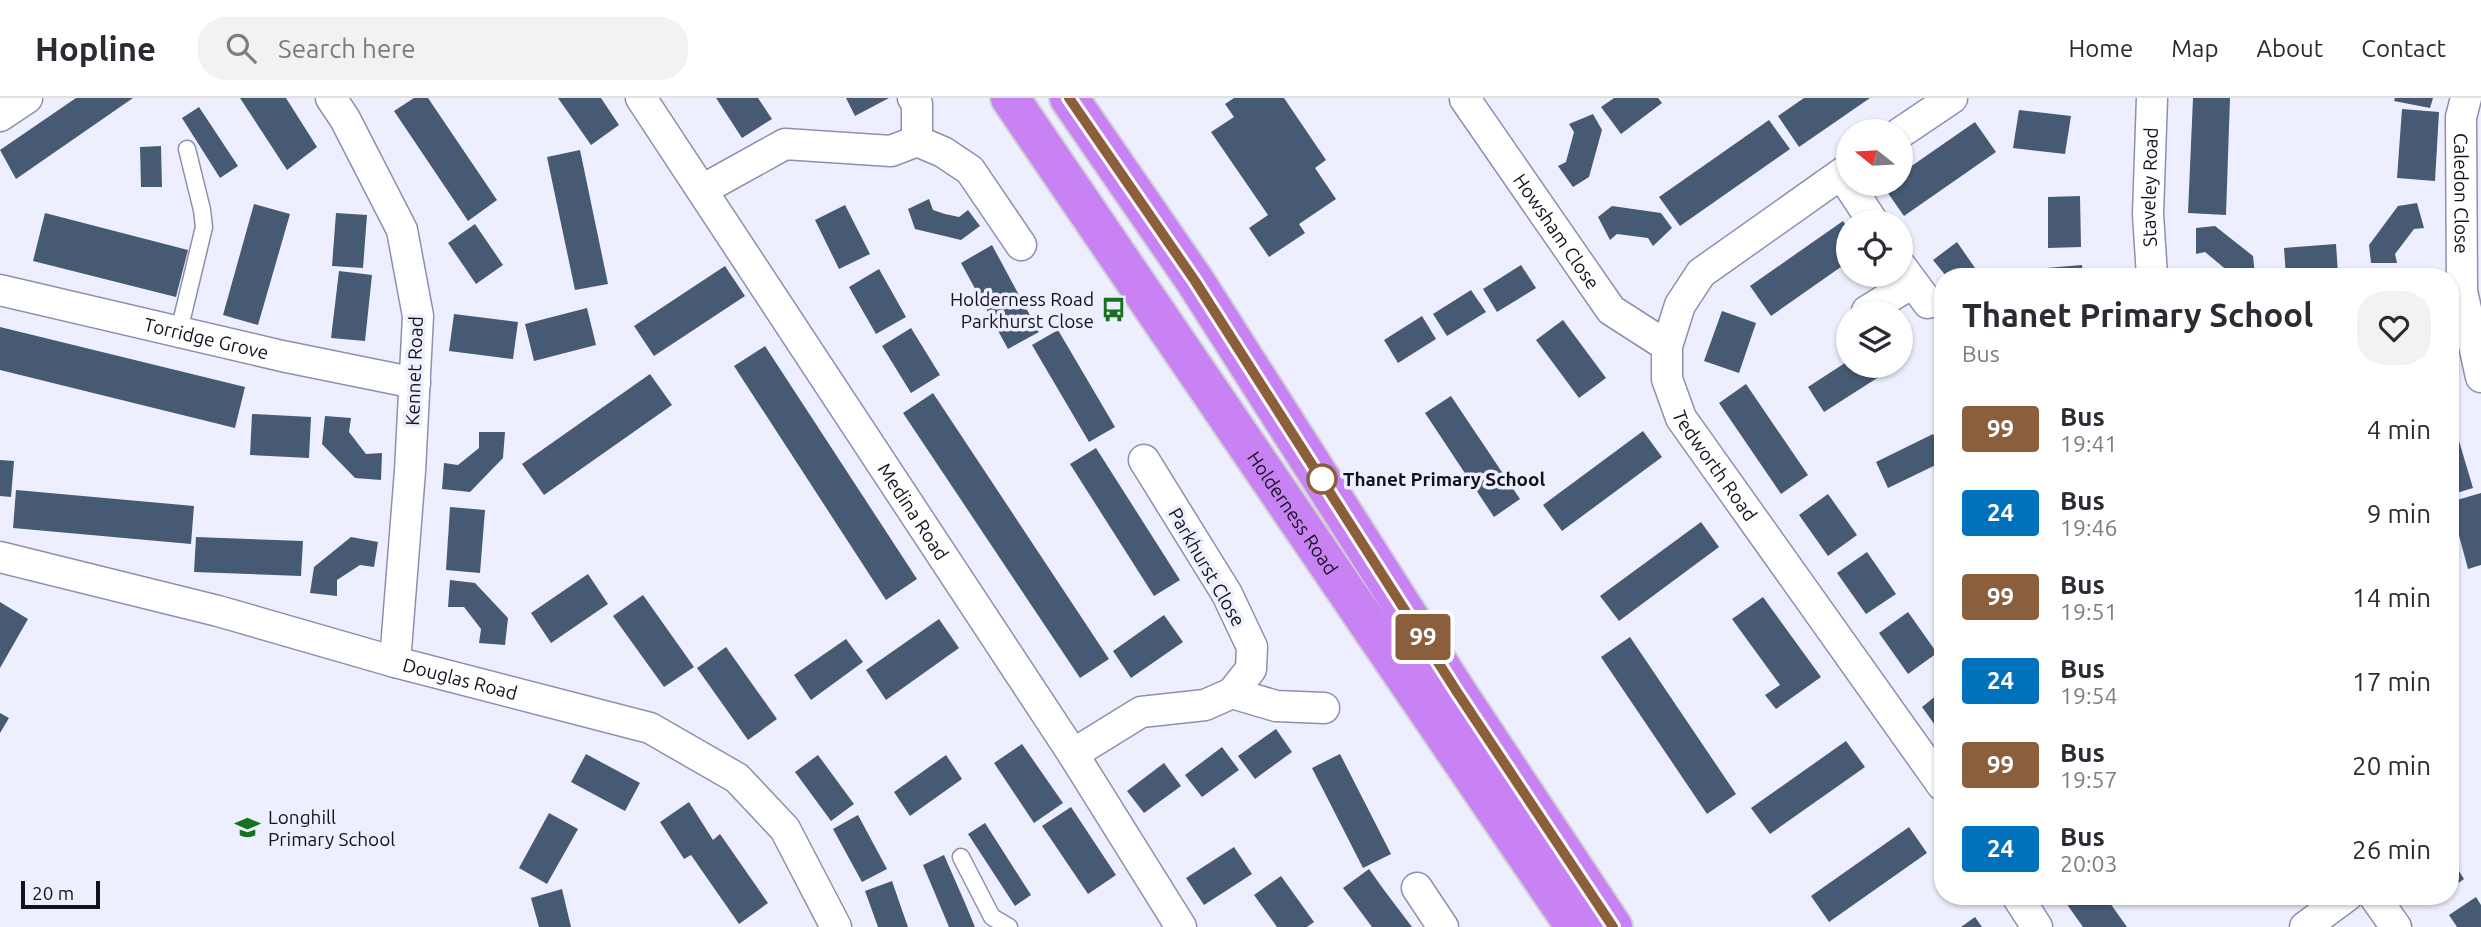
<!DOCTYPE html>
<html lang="en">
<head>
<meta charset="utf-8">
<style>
  body { margin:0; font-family:Ubuntu,sans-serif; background:#f2f2f3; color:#2b2b33; height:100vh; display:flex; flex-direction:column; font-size:26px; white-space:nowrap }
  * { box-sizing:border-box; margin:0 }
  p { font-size:23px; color:#7c7c81 }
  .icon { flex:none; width:38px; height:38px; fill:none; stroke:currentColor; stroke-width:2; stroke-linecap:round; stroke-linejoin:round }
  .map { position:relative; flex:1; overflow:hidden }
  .sheet { position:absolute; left:1934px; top:170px; width:525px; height:637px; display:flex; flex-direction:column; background:#fff; border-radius:28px; box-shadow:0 2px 5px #0004 }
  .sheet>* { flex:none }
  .badge { padding:0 14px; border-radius:5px; font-size:24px; line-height:46px }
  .needle { width:46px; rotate:288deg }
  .tools { position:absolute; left:1836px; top:21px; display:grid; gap:14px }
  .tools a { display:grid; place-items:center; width:77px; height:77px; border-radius:50%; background:#fff; box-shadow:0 2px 5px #0004; font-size:35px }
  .scale { position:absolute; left:21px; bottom:18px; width:79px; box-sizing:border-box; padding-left:7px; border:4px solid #12121e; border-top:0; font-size:19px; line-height:24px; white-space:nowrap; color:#12121e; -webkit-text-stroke:5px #eeeffe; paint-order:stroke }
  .map>.badge { position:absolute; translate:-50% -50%; box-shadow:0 0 0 4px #fff }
  .round { display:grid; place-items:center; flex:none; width:74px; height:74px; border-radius:28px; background:#f2f2f3 }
  .head { display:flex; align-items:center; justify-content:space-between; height:119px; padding:0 28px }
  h1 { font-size:33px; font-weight:600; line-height:52px }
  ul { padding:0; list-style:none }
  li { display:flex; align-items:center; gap:21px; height:84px; padding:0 28px }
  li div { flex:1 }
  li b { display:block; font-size:26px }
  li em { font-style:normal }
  li .badge { min-width:77px; font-weight:700; text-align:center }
  header { display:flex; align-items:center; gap:42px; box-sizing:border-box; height:98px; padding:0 35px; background:#fff; border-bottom:2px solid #e1e1e2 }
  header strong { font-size:33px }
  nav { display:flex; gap:38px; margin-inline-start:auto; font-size:24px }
  .search { width:490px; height:63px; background:#f2f2f3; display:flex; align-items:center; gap:18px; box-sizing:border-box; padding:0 24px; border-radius:28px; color:#7c7c81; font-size:26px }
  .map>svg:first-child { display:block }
</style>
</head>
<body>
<header>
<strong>Hopline</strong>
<div class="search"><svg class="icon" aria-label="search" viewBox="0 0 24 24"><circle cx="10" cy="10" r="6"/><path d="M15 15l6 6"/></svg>Search here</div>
<nav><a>Home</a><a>Map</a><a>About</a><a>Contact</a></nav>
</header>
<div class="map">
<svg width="2481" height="829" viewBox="0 0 2481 829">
  <rect width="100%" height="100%" fill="#eeeffe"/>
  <g fill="#475a74">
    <path d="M76,0H133L16,81L0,52Z"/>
    <path d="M240,0H286L317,49L287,72Z"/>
    <path d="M414,0H428L497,102L468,123L394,13Z"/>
    <path d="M558,0H601L619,27L591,47Z"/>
    <path d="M716,0H758L772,21L742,40Z"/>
    <path d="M846,0H889L855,18Z"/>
    <path d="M1234,0H1284L1326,62L1315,70L1336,101L1299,126L1305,135L1269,159L1249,130L1268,117L1211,34L1234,19L1225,6Z"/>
    <path d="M1614,0H1658L1662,5L1621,36L1601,9Z"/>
    <path d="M1804,0H1870L1799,49L1778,18Z"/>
    <path d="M2193,0H2230L2226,117L2188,115Z"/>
    <path d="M2395,0H2433L2430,10L2394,3Z"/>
    <path d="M199,9L238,68L220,80L182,20Z"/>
    <path d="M2402,11L2439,14L2435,83L2397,80Z"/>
    <path d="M2019,12L2071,18L2065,56L2013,50Z"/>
    <path d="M1593,16L1602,32L1589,79L1573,89L1558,68L1566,64L1574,34L1569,26Z"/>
    <path d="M1769,22L1790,51L1680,128L1659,99Z"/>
    <path d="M1975,24L1996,54L1904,118L1883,88L1886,86H1900V76Z"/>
    <path d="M161,48L162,89H141L140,49Z"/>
    <path d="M580,52L608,186L575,192L547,59Z"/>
    <path d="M2080,98L2081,149L2048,150V99Z"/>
    <path d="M929,101L933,112L945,116L959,119L968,112L980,128L961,142L915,131L908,111Z"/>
    <path d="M2417,105L2424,130L2414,131L2395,156L2397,165H2371L2369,147L2398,108Z"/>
    <path d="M254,106L290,116L258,227L223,217Z"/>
    <path d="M845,107L870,156L839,171L815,122Z"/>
    <path d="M1612,108L1661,115L1672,130L1653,148L1648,140L1617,136L1610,142L1598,119Z"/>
    <path d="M45,115L188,152L176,199L33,163Z"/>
    <path d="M336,115L367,117L363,170L332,168Z"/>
    <path d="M1843,123L1848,131V164L1771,218L1750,188Z"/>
    <path d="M475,126L503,167L476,186L448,145Z"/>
    <path d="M2215,128L2253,158L2255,177L2230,178L2229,174L2205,154L2196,156V130Z"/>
    <path d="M1957,144L1975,170L1982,178H1946L1933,162Z"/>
    <path d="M2336,146L2338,176L2286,178L2284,150Z"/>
    <path d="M992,147L1039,234L1008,251L961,165Z"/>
    <path d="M1521,167L1536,190L1497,214L1483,191Z"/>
    <path d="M2082,167L2083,178H2047L2046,170Z"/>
    <path d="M725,168L745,198L654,258L634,228Z"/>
    <path d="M879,171L906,219L876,236L849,189Z"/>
    <path d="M339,173L372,177L365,243L331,240Z"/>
    <path d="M1471,192L1486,214L1447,238L1433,216Z"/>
    <path d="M587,210L596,247L534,263L525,226Z"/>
    <path d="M1722,213L1756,225L1739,275L1704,263Z"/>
    <path d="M454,216L518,224L513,261L449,253Z"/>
    <path d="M1422,218L1436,241L1398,265L1384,242Z"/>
    <path d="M1563,222L1606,280L1579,300L1536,242Z"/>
    <path d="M0,229L245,289L235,330L0,272Z"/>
    <path d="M911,230L940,277L911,295L882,248Z"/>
    <path d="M1058,232L1115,329L1089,344L1032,247Z"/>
    <path d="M765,248L917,481L886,502L734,268Z"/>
    <path d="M1848,263V268H1896L1824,314L1808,289Z"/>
    <path d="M650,276L672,307L544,397L522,366Z"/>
    <path d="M1746,286L1808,377L1781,396L1719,305Z"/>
    <path d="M933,295L1109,561L1080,580L903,315Z"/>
    <path d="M1451,298L1520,401L1494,419L1425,315Z"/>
    <path d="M252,316L311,319L309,360L250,357Z"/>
    <path d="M325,318L351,320L349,334L366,356L382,355L381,382L355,380L322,346Z"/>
    <path d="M2453,323L2473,390L2450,397V324Z"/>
    <path d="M1942,328V349L1935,331Z"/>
    <path d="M1643,333L1662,359L1562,433L1543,407Z"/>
    <path d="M479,334H505L503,360L470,394L442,391L444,365L458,367L479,350Z"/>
    <path d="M1933,336L1942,355V364L1888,390L1876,364Z"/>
    <path d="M1096,350L1180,482L1154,498L1070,366Z"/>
    <path d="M0,362L14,363L11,399L0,398Z"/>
    <path d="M16,392L194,408L191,446L13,430Z"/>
    <path d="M2481,395V467L2468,471L2450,404Z"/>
    <path d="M1828,396L1857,437L1828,458L1799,417Z"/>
    <path d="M450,409L485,412L480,475L446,472Z"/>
    <path d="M1701,424L1719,449L1619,523L1600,498Z"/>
    <path d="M196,439L303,443L301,478L194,474Z"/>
    <path d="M351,439L378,444L374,469L360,467L337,482V498L310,495L314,469Z"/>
    <path d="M1867,454L1896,496L1866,516L1837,475Z"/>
    <path d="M588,476L608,506L551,545L531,515Z"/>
    <path d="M450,482L475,485L508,520L505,547L479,545L481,531L464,509H448Z"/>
    <path d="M643,497L694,569L664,589L613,518Z"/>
    <path d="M1763,499L1821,579L1776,611L1765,597L1780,587L1732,521Z"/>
    <path d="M0,504L28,521L0,570Z"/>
    <path d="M1908,514L1937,555L1908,576L1879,535Z"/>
    <path d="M1164,517L1183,544L1131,580L1113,553Z"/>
    <path d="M939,521L959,550L886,602L866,572Z"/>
    <path d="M1630,539L1736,696L1707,716L1601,559Z"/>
    <path d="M846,541L863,564L811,602L794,577Z"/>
    <path d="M726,549L777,621L748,642L697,570Z"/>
    <path d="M1942,593V637L1922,609Z"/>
    <path d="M0,615L9,620L0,635Z"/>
    <path d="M1276,631L1292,654L1255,681L1238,658Z"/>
    <path d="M1846,643L1865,669L1770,736L1751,710Z"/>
    <path d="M1022,646L1063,705L1034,725L994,665Z"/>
    <path d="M1222,649L1239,672L1202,699L1185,677Z"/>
    <path d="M586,656L640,685L625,713L571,684Z"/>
    <path d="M1340,656L1391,756L1363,770L1312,670Z"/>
    <path d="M818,657L854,706L831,723L795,674Z"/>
    <path d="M946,657L962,681L910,718L894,694Z"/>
    <path d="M1164,665L1181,688L1144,715L1127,693Z"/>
    <path d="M689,704L713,742L720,736L768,805L739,826L691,757L684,761L660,724Z"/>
    <path d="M1071,709L1116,777L1088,796L1042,728Z"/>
    <path d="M549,715L578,731L547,786L519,770Z"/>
    <path d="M858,717L887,771L862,784L833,731Z"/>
    <path d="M985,725L1031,797L1015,808L968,736Z"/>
    <path d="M1909,729L1927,755L1829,824L1811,798Z"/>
    <path d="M1234,749L1252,776L1204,807L1186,780Z"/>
    <path d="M944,757L965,805L975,829H949L923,767Z"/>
    <path d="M2450,759L2464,781L2450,791Z"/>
    <path d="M1369,771L1384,792L1412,829H1372L1343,790Z"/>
    <path d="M1281,778L1314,824L1307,829H1277L1254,797Z"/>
    <path d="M892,783L902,812L908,829H878L865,793Z"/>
    <path d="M562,791L571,829H539L531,800Z"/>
    <path d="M2061,798H2105L2127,829H2083Z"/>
    <path d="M2476,799L2481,807V829H2457L2449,817Z"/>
    <path d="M1975,819L1982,829H1961Z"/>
  </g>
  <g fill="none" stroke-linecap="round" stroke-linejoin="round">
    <defs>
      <g id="lane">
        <path d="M179,233L204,129L202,112L187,51"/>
        <path d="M961,759L992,819L1009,829"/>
      </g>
      <g id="street">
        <path d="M331,0L345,21L402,132L418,218L410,373L395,564"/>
        <path id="s1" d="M641,0L1073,656L1181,829"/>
        <path d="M913,0L917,6V43"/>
        <path id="s2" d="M2466,0L2461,19L2462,193L2481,279"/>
        <path id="s3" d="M1465,1L1611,212L1667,248"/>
        <path d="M0,18L27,0"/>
        <path d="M1900,35L1952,0"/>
        <path id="s4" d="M1848,71L1701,175L1680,207L1667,248V281L1681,320L1942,687"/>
        <path d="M1848,86L1873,124"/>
        <path d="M702,92L785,46L891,53L917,43L943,54L970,72L1021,147"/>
        <path d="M1900,167L1928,205"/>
        <path id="s5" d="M2152,178L2148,116L2152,0"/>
        <path id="s6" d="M0,192L282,258L415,285"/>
        <path d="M1867,213L1912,185"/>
        <path id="s7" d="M0,459L218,513L395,564L650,630L737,680L785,731L836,829"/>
        <path d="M1232,595L1276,608L1324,610"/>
        <path d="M1073,656L1141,614L1205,607L1232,595L1251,571L1252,549L1227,496L1144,362"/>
        <path d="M1417,790L1443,829"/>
        <path d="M2017,798L2037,829"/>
        <path d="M2374,798L2396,829"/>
        <path d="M2305,829L2347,798"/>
      </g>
      <g id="highway">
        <path id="s8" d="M1010,0L1575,829"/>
        <path d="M1069,0L1195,183L1457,594L1613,829"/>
      </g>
    </defs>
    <use href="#lane" stroke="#8e8fb0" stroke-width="19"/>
    <use href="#street" stroke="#8e8fb0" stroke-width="33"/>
    <use href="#highway" stroke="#d0d0d2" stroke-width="42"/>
    <use href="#lane" stroke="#fff" stroke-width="16"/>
    <use href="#street" stroke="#fff" stroke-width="30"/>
    <use href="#highway" stroke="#c982f3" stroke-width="38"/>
  </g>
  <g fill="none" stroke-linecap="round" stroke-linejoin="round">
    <defs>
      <path id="line" d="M1069,0L1195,183L1457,594L1613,829"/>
    </defs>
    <use href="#line" stroke="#fff" stroke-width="16"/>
    <use href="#line" stroke="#8b5e3c" stroke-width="10"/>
  </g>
  <defs>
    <symbol id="bus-bare" viewBox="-9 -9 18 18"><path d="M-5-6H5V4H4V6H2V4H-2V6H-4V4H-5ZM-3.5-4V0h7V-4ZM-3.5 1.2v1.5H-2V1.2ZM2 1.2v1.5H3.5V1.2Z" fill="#157220" stroke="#eeeffe" stroke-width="2.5" paint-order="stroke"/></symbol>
    <symbol id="school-bare" viewBox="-9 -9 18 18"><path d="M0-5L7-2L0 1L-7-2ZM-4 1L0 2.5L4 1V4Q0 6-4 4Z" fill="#157220" stroke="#eeeffe" stroke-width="2.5" paint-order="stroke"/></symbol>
  </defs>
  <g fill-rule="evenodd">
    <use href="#bus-bare" x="1096" y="194" width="35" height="35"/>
    <use href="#school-bare" x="230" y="712" width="35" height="35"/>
  </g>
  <circle fill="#fff" stroke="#8b5e3c" stroke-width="3.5" cx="1322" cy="381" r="14"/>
  <g text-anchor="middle" stroke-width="7" stroke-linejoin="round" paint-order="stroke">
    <g font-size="19" fill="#12121e" stroke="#eeeffe">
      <text dy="7" stroke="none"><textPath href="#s5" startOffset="89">Staveley Road</textPath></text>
      <text dy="7" stroke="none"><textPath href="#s2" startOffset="96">Caledon Close</textPath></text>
      <text dy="7" stroke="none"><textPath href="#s3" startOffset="161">Howsham Close</textPath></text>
      <text dy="7" stroke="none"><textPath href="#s6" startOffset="212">Torridge Grove</textPath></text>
      <text transform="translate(414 273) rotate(-88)" y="7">Kennet Road</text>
      <text dy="7" stroke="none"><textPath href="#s4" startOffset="394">Tedworth Road</textPath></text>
      <text dy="7" stroke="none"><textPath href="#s1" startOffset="495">Medina Road</textPath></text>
      <text dy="7" stroke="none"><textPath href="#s8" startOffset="502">Holderness Road</textPath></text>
      <text transform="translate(1207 469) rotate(60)" y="7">Parkhurst Close</text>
      <text dy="7" stroke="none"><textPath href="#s7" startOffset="476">Douglas Road</textPath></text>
    </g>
    <g font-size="19" fill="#12121e" stroke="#eeeffe" text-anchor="end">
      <text x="1094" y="208">Holderness Road<tspan x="1094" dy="22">Parkhurst Close</tspan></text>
      <text x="268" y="726" text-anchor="start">Longhill<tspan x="268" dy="22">Primary School</tspan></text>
    </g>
    <g font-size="19" font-weight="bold" fill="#12121e" stroke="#eeeffe" text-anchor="start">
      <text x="1343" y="388">Thanet Primary School</text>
    </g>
  </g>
</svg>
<div class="tools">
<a><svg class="needle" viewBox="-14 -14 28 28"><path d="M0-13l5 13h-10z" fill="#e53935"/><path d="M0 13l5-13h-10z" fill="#7c7c81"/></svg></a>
<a><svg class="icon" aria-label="locate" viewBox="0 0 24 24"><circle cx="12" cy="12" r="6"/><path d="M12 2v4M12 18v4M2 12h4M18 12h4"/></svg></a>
<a><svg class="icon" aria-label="layers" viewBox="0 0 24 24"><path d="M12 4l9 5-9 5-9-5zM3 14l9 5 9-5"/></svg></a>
</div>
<div class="scale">20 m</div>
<b class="badge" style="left:1423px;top:539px;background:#8b5e3c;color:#fff">99</b>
<section class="sheet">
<div class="head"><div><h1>Thanet Primary School</h1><p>Bus</p></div><a class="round"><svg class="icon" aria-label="heart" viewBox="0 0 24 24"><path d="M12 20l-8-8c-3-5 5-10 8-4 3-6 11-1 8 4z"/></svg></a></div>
<ul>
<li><span class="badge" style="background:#8b5e3c;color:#fff">99</span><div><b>Bus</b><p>19:41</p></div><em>4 min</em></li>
<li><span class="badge" style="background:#0072bc;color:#fff">24</span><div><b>Bus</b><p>19:46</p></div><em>9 min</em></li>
<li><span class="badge" style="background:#8b5e3c;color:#fff">99</span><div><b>Bus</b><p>19:51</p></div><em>14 min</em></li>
<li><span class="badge" style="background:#0072bc;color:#fff">24</span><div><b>Bus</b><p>19:54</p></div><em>17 min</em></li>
<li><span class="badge" style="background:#8b5e3c;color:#fff">99</span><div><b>Bus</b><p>19:57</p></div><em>20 min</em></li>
<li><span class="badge" style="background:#0072bc;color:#fff">24</span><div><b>Bus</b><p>20:03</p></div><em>26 min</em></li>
</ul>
</section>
</div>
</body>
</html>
